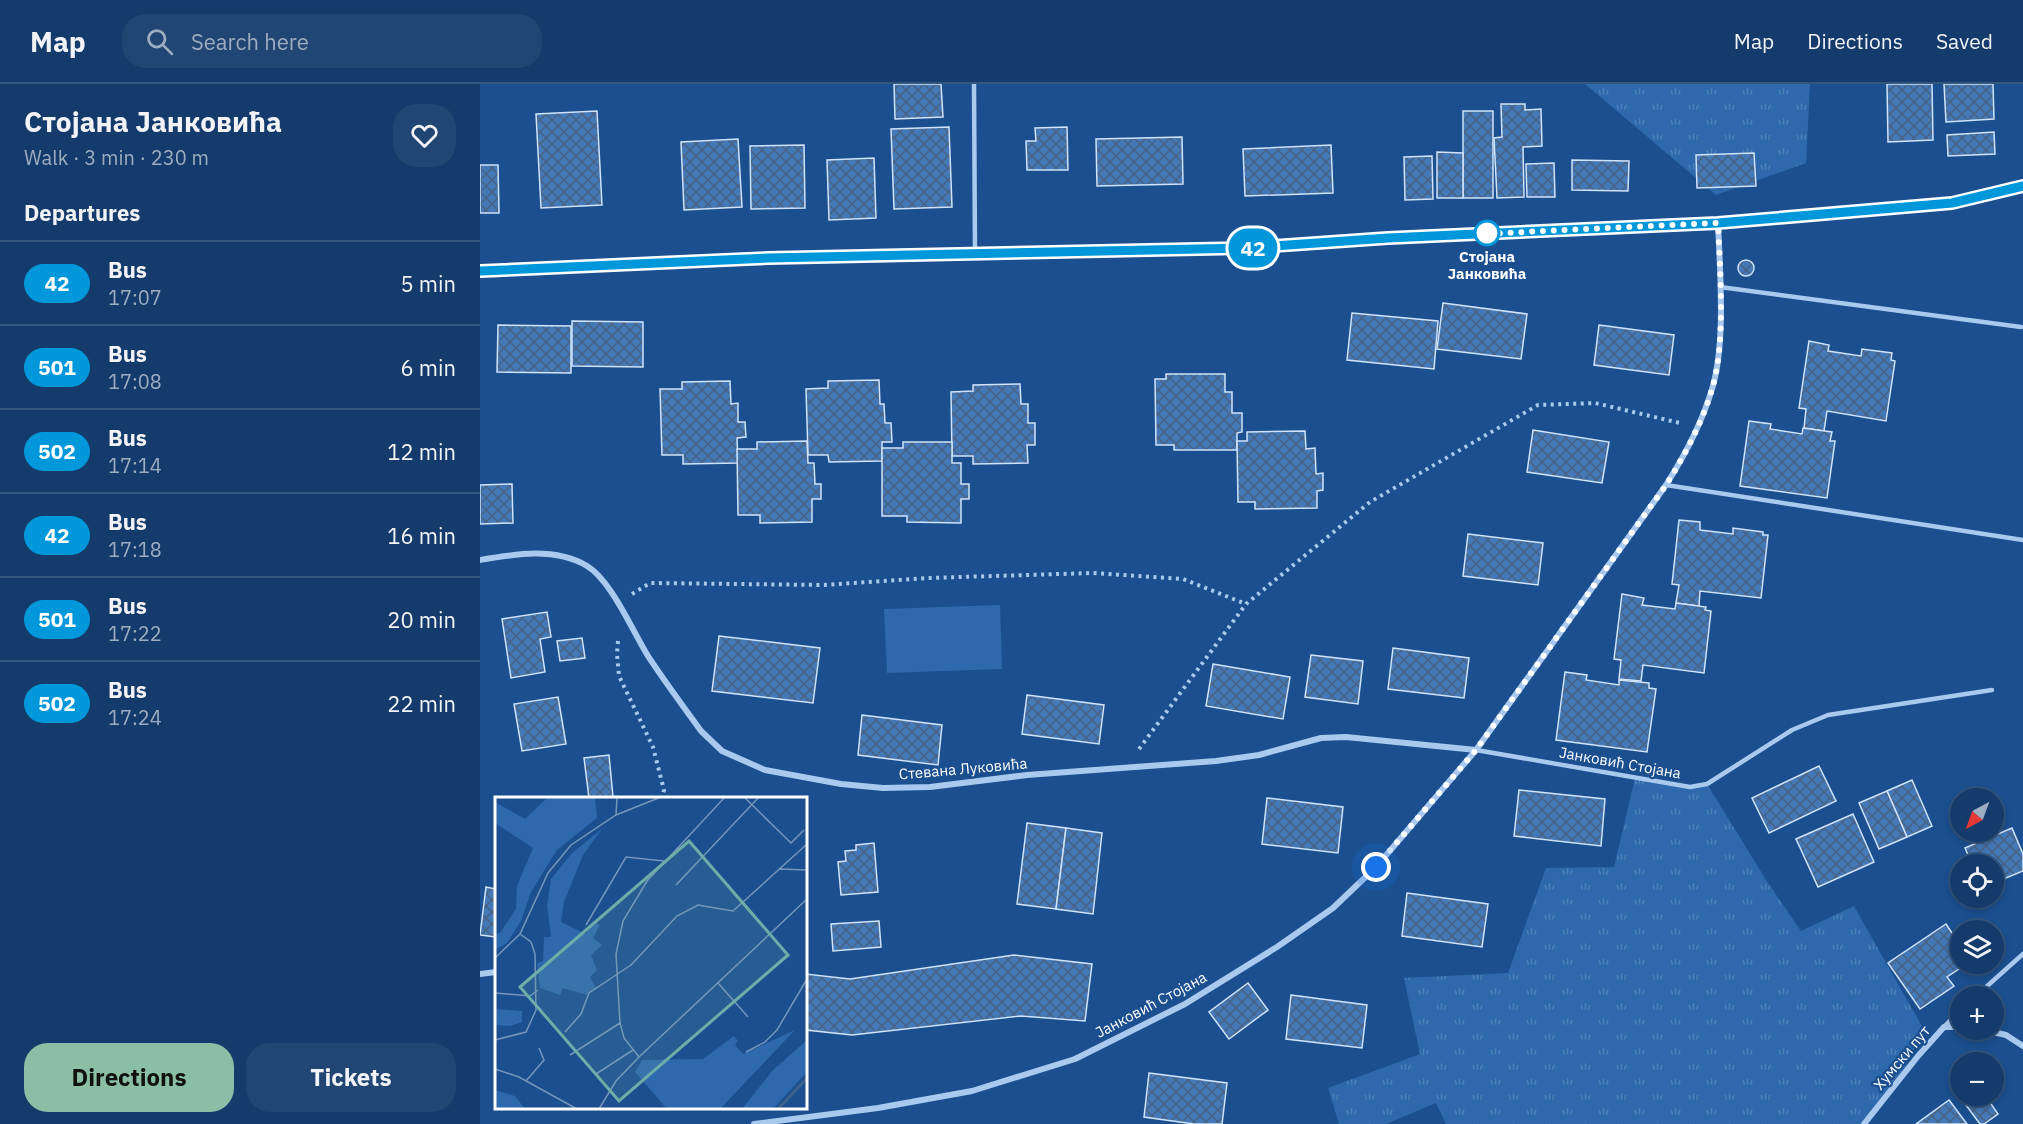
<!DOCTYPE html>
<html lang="en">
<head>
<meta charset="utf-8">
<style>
  body { margin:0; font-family:"IBM Plex Sans",sans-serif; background:#214673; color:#f1f3f6; height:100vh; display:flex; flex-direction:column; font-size:22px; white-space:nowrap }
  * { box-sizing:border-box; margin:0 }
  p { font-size:20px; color:#9dadc1 }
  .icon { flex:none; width:33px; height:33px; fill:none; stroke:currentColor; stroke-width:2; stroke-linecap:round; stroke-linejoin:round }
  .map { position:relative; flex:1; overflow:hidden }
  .details { display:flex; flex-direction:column; background:#143b6b; width:480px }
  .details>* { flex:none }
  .badge { padding:0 12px; border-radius:20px; font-size:21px; line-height:39px }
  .needle { width:39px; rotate:221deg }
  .tools { position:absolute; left:1470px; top:704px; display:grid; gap:12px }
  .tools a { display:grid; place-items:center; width:54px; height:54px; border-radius:50%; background:#143b6b; box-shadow:0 3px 9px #0003,0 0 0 2px #33557e; font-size:30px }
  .you { position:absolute; width:30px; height:30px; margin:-15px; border:4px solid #fff; border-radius:50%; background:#1a73e8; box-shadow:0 0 0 9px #1a73e833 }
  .map>.badge { position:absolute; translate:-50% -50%; box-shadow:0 0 0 3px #fff }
  h2 { padding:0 24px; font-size:22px; line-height:54px }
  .round { display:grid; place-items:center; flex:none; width:63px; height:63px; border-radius:24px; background:#214673 }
  .overview { display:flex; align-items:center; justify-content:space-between; height:102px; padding:0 24px }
  h1 { font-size:28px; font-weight:800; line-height:45px }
  .primary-button { display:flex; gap:12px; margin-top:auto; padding:12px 24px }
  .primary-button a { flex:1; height:69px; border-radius:24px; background:#8abfa5; color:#111; font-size:24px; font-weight:800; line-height:69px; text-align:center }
  .primary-button a+a { background:#214673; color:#f1f3f6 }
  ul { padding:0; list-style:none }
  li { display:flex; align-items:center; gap:18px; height:84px; padding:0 24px; border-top:2px solid #33557e }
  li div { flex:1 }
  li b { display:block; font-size:22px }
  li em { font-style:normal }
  li .badge { min-width:66px; font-weight:700; text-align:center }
  header { display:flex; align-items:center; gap:36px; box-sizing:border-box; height:84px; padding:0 30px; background:#143b6b; border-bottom:2px solid #33557e }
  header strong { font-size:28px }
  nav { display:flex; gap:33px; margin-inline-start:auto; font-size:21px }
  .search { width:420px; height:54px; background:#214673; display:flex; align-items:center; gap:15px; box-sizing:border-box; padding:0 21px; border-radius:24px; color:#9dadc1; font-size:22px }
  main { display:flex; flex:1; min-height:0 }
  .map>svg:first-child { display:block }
</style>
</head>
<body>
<header>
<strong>Map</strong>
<div class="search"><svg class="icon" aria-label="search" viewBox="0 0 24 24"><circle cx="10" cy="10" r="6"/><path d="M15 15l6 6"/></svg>Search here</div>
<nav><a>Map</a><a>Directions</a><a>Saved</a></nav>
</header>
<main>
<section class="details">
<div class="overview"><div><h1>Стојана Јанковића</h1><p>Walk · 3 min · 230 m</p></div><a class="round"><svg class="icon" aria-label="heart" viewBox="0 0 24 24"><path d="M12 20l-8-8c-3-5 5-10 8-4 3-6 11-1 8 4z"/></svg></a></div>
<h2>Departures</h2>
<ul>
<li><span class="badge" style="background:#0098da;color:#fff">42</span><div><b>Bus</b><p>17:07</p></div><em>5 min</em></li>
<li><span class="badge" style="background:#0098da;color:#fff">501</span><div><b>Bus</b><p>17:08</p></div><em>6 min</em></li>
<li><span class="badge" style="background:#0098da;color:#fff">502</span><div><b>Bus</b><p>17:14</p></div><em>12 min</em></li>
<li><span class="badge" style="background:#0098da;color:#fff">42</span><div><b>Bus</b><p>17:18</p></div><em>16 min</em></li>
<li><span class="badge" style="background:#0098da;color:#fff">501</span><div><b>Bus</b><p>17:22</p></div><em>20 min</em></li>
<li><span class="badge" style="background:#0098da;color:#fff">502</span><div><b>Bus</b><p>17:24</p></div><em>22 min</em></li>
</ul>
<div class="primary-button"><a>Directions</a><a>Tickets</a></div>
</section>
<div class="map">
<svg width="1543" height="1040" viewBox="0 0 1543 1040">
  <defs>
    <pattern id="grass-tufts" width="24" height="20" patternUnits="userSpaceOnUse" patternTransform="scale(1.5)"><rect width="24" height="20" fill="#2e69ad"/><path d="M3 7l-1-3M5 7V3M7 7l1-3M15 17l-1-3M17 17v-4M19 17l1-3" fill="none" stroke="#4d80b9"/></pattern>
    <pattern id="building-cross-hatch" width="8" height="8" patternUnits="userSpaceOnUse" patternTransform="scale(1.5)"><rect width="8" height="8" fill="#4478b7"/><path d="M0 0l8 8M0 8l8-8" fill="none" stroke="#486282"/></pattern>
  </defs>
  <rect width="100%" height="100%" fill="#1b4f8f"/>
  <g fill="url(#grass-tufts)">
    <path d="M1105,0H1330L1326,79L1236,111Z"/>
    <path d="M1155,694L1210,703L1227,700L1288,799L1321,847L1374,822L1444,946L1417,998L1386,1040H966L956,1019L906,1040H859L848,1004L940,970L924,894L1028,889L1066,784L1134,783Z"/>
  </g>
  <path fill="#2e69ad" d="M520,521L522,585L407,589L404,525Z"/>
  <g fill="url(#building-cross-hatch)" stroke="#cfe3fa" stroke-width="1.5">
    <path d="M414,0H461L463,33L415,35Z"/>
    <path d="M1407,0H1452L1453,56L1408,58Z"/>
    <path d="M1464,0H1513L1514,35L1466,38Z"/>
    <path d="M1021,20H1045V26L1061,25L1062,62L1043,63L1044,113L1017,114L1014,54L1022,53Z"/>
    <path d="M117,27L122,121L61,124L56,30Z"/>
    <rect x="983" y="27" width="30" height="87"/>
    <path d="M469,43L472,123L414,125L411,45Z"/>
    <path d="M587,43L588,86H547L546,57H556L555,44Z"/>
    <path d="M1514,48L1515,70L1468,72L1467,51Z"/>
    <path d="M702,53L703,100L617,102L616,55Z"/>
    <path d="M258,55L262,123L204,126L201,58Z"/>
    <path d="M324,61L325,124L271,125L270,62Z"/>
    <path d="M851,61L853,109L765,112L763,65Z"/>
    <path d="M957,68L983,69V114H957Z"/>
    <path d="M1274,69L1276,102L1217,104L1216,71Z"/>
    <path d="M952,72L953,115L925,116L924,73Z"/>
    <path d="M394,74L396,134L349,136L347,76Z"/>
    <path d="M1092,76L1149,77L1148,107L1092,106Z"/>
    <path d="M1074,79L1075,113H1047L1046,80Z"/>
    <path d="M0,81H18L19,129H0Z"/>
    <circle cx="1266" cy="184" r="8"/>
    <path d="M963,219L1047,230L1041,275L957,265Z"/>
    <path d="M872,229L958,237L954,285L867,276Z"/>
    <path d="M92,237L163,238V283L92,282Z"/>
    <path d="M18,241L91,242V289L17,288Z"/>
    <path d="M1119,241L1194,251L1189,291L1114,281Z"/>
    <path d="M1329,257L1349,261L1348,267L1381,272L1382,265L1412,269L1411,276L1415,277L1406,337L1347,327L1344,347L1324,344L1326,325L1319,324Z"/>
    <path d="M686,290H745V308H752V329H762V348L757,349V366H694V361H676L675,295H686Z"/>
    <path d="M399,296L400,320H404L405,339H411L412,358H402V377L349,378L348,371H328L326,305L348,304V297Z"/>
    <path d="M250,297L251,320L258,319V338H265L266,353L257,354L258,379L203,380V371H182L180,305H202V298Z"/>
    <path d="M540,300L541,320H548V339H555V361H547L548,379L493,380V372H472L471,308L493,307V301Z"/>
    <path d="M1269,337L1291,340L1290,345L1322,350L1323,344L1352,348L1350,357H1355L1347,414L1260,402Z"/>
    <path d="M1053,346L1129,358L1122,399L1047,388Z"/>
    <path d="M825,347L826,365L835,364L836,390L843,389V406L837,407V424L775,425V418H758L757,357H767V348Z"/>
    <path d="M327,357L328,379H334L335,400H341V415H332V438L280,439V431H258L257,365H277V358Z"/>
    <path d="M423,358H472V379H481V400H489V415H481V439L427,438V432H402V364H423Z"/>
    <path d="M32,400L33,439L0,440V401Z"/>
    <path d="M1199,436L1220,438V446L1253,450V444L1283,448V451H1288L1281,514L1220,507L1219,522L1196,519L1199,501L1192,500Z"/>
    <path d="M988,450L1063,459L1058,501L983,492Z"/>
    <path d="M1142,510L1164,514L1162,521L1195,525L1196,519L1226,523L1225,526L1231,527L1224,589L1163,581L1161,597L1139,595L1141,576L1134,575Z"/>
    <path d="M67,528L71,553L60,555L65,588L31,594L22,535Z"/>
    <path d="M239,552L340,564L333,619L232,607Z"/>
    <path d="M102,554L105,574L80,577L77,557Z"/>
    <path d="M913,564L989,574L984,614L908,605Z"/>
    <path d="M831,571L883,577L878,620L825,613Z"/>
    <path d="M733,580L810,593L803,635L726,622Z"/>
    <path d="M1085,588L1107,591L1106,596L1139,601V596L1169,599V604L1176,605L1167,668L1076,656Z"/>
    <path d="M547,611L624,621L619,660L542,650Z"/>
    <path d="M78,613L86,660L42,667L34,620Z"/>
    <path d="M382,631L462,641L458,681L378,671Z"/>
    <path d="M129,671L133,713L109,714L104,674Z"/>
    <path d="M1339,682L1356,717L1289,749L1272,714Z"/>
    <path d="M1432,696L1452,742L1427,753L1407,707Z"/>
    <path d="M1039,706L1125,715L1121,762L1034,752Z"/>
    <path d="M1407,707L1427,753L1399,765L1379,719Z"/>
    <path d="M787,714L863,723L858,769L782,760Z"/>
    <path d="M1373,730L1394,778L1338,803L1316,755Z"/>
    <path d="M547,739L586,744L576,825L537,820Z"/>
    <path d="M586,744L622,749L613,830L576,825Z"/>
    <path d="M1532,744L1543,770V787L1514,799V780H1492L1485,764Z"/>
    <path d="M394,759L398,808L361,811L358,778L366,777L365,767L376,766V761Z"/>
    <path d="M6,803L16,805V853L0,851Z"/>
    <path d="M927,809L1008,820L1002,863L922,852Z"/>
    <path d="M399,837L401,863L353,867L351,840Z"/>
    <path d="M1466,840L1480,861V879H1488L1467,893L1474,902L1440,925L1408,879Z"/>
    <path d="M534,871L612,880L605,937L541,932L372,951L326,946V890L370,895Z"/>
    <path d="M768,899L788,926L749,955L729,928Z"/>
    <path d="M811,911L887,921L882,964L806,955Z"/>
    <path d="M669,989L747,999L742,1040H714L664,1033Z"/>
    <path d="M1480,1000V1011H1505L1518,1030L1504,1040H1500L1474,1005Z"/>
    <path d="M1469,1016L1487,1040H1436Z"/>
  </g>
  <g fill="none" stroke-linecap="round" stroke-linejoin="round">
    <g stroke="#a9c9ee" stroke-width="4" stroke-dasharray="3 4.5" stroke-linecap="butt">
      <path d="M152,510L170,499L344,501L448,494L613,489L703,495L766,520"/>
      <path d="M138,557L137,570L139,592L173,663L184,706L182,714"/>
      <path d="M659,665L766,520L890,418L1058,321L1115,319L1200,339"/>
    </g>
    <g stroke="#a9c9ee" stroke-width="4.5">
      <path d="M494,0L495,168"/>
      <path d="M1240,203L1541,243"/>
      <path d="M1186,401L1543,456"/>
      <path d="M996,666L1210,703L1227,700L1312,646L1348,631L1512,606"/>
      <path d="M1496,912L1543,870"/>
      <path d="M1464,943L1480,926"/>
    </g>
    <g stroke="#a9c9ee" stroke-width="6">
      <path d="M0,476C35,470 75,463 107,482C131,496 153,548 168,572C185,598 203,622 221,647L242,667L285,686L361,700L403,704L450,703L547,691L736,677L779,671L841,654L866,653L996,666"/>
      <path d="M0,890L16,888"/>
      <path d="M1500,945L1526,951L1543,962"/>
      <path d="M274,1040L398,1024L492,1007L595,975L705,920L797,863L853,824L896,783L996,666L1186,401C1205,371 1222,339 1232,305C1246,259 1240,188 1238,139"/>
      <path d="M1384,1040L1438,972L1464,943H1480"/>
    </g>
    <path stroke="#d6e6fa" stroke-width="12" d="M0,187L288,174L767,164L908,154L1238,139L1472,119L1543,102"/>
  </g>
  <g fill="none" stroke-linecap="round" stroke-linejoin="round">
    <defs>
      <path id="line" d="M0,187L288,174L766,164L908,154L1238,139L1472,119L1543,102"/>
    </defs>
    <use href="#line" stroke="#fff" stroke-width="14"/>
    <use href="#line" stroke="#0098da" stroke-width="9"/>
    <path stroke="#fff" stroke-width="6" stroke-dasharray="0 10.8" d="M896,783L996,666L1186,401C1205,371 1222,339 1232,305C1246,259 1240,188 1238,139L1001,150L1007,149"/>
  </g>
  <circle fill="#fff" stroke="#0098da" stroke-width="3" cx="1007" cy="149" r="12"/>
  <g text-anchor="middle" stroke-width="4.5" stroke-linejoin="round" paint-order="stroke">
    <g font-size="15" font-weight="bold" fill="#fff" stroke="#1b4f8f">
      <text x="1007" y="178">Стојана<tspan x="1007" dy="17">Јанковића</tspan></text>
    </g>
    <g font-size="15" fill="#fff" stroke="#1b4f8f">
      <text transform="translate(1140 679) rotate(10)" y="5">Јанковић Стојана</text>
      <text transform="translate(483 685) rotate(-5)" y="5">Стевана Луковића</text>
      <text transform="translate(671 921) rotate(-28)" y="5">Јанковић Стојана</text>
      <text transform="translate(1422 974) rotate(-50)" y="5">Хумски пут</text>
    </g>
  </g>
  <g transform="translate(15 713)">
    <rect width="312" height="312" fill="#1b4f8f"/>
    <path d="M107,32L88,58L69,105L66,125L91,137L98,124L105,128L98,141L107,148L96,158L102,173L95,180L101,191L92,198L68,191L65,198L45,191L42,166L48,164L49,140H56L52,109L56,82L77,56ZM0,212L27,214V225L15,229L0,228ZM300,233L225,312H172L140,275L147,263L208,262L239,239L243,244L240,248L248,257ZM312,243V275L278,312H247L277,274ZM0,293L20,299L30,312H0Z" fill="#2e69ad"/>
    <path d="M53,0H100L102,21L62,53L36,95L26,124L12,146L0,153V137L5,136L21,112L22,89L38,51L0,26V5L30,22Z" fill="#2e69ad"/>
    <path fill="none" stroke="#3c6290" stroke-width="3" d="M283,312L312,281"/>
    <path fill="none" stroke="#7695bc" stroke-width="1.5" d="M249,0L296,46L309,33M121,18L122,0M284,72L312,73M181,88L264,0M91,128L131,60L169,64M0,161L25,137L53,76L76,48L121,18L166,0M223,186L253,220M0,196L35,199L43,193M70,235L86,217L94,196L136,168L182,119L203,108L238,114L312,47M0,243L31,235L41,213L40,157L36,145L25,137M251,255L270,245L282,233L312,182M75,258L125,226M144,260L129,241L125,226L121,157L128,124L152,84L230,0M0,272L24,280L82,312M101,277L138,253M31,284L49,263L44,251M104,312L121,284L144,260L312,102"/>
    <path fill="#6fada8" fill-opacity="0.15" stroke="#6fada8" stroke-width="3" d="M194,44L293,158L124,304L25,190Z"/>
    <rect width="312" height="312" fill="none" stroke="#fff" stroke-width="3"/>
  </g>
</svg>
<div class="tools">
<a><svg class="needle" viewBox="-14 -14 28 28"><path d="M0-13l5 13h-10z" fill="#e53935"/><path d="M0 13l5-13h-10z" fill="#9dadc1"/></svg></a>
<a><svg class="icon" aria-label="locate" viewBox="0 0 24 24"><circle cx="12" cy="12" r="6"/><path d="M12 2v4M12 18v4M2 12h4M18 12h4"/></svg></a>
<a><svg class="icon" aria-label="layers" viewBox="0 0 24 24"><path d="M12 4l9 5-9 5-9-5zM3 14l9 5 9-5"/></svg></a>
<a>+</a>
<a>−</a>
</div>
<div class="you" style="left:896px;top:783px"></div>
<b class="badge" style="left:773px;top:164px;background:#0098da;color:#fff">42</b>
</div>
</main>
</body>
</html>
